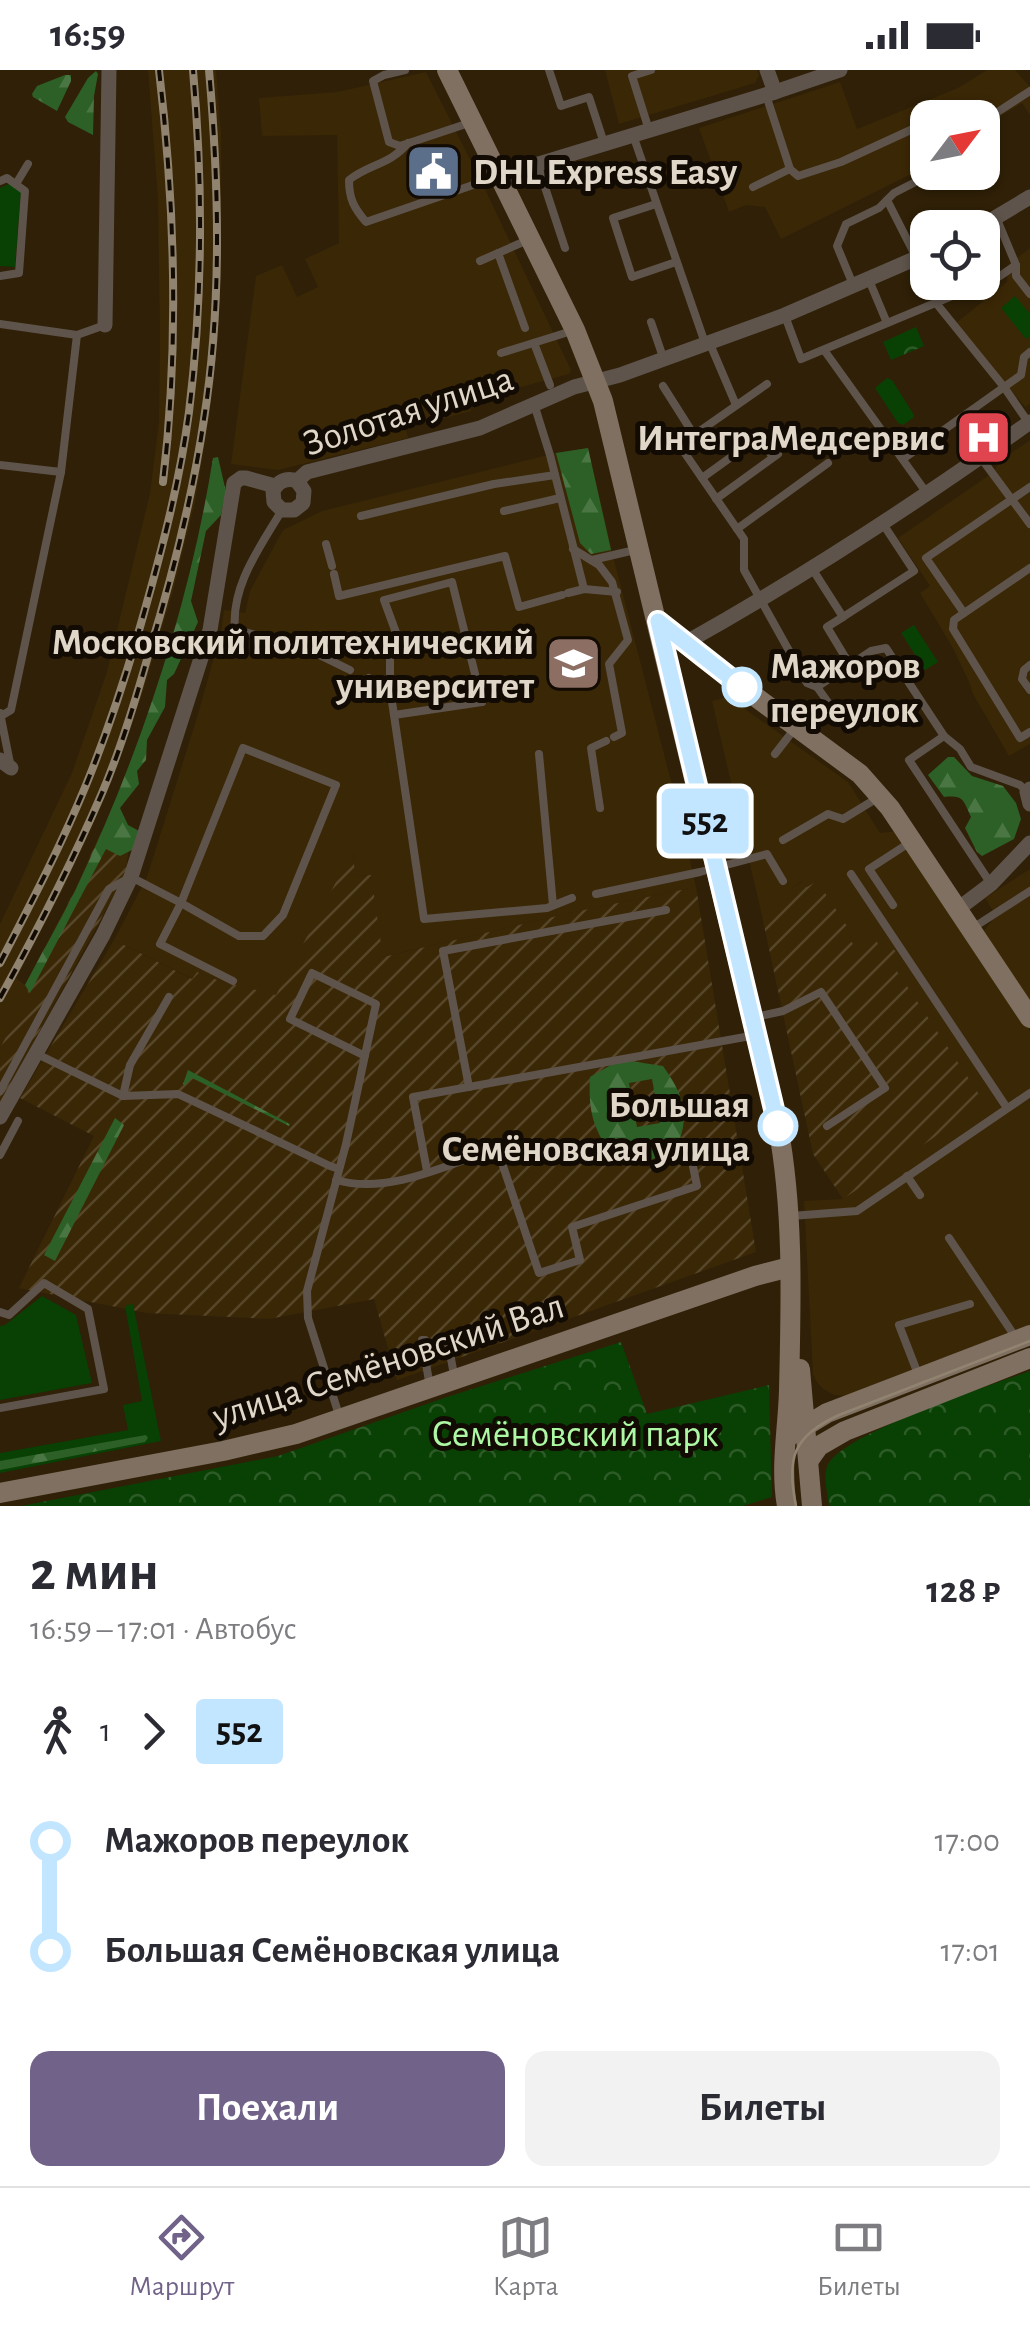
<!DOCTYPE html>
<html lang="ru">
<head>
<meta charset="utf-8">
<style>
  body { margin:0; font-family:"Alegreya Sans",sans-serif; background:#f2f2f3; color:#2b2b33; height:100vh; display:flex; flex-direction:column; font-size:38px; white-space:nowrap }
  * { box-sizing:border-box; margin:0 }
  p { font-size:32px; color:#7c7c81 }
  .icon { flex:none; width:55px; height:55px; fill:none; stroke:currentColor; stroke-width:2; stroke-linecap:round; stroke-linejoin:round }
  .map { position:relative; height:1436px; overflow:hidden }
  .side { display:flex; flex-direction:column; background:#fff; flex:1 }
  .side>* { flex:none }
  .badge { padding:0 20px; border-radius:8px; font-size:35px; line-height:65px }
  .needle { width:65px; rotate:58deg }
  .buttons { position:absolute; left:910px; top:30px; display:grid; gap:20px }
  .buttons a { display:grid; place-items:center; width:90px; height:90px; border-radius:20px; background:#fff; box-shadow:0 2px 8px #0004; font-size:50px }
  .map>.badge { position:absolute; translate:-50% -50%; box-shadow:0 0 0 5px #fff }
  .legs { display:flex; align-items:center; gap:15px; height:110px; padding:0 30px; font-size:32px }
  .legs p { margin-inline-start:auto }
  .overview { display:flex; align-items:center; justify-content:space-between; height:170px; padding:0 30px }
  h1 { font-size:55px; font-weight:700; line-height:75px }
  .action { display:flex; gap:20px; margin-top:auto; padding:20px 30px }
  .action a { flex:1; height:115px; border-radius:20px; background:#706288; color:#fff; font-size:40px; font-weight:700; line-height:115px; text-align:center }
  .action a+a { background:#f2f2f3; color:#2b2b33 }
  ul { padding:0 30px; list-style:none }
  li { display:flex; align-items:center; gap:35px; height:110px; font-size:38px }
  li i { display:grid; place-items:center; width:15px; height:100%; margin:0 12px; background:currentColor }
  li i::after { content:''; width:25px; height:25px; margin:-12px; border:8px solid; border-radius:50%; background:#fff }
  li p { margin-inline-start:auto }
  li:first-child i { background:linear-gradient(#0000 50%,currentColor 0) }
  li:last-child i { background:linear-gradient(currentColor 50%,#0000 0) }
  .status { display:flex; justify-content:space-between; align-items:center; height:70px; padding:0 50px; background:#fff; direction:ltr }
  .status svg { height:28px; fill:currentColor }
  .tabs { display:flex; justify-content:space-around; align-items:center; height:140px; border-top:2px solid #e1e1e2; background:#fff; font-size:28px; color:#7c7c81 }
  .tabs a { display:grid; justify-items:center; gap:5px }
  .tabs .selected { color:#706288 }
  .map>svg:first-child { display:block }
</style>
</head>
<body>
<div class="status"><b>16:59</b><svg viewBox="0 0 49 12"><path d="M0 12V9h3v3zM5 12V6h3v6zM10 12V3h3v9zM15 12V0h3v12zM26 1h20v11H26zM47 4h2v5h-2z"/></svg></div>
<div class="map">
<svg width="1030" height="1436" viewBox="0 0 1030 1436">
  <defs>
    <pattern id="industrial-furrows" width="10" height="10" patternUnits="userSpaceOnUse" patternTransform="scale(2.5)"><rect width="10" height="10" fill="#3a2706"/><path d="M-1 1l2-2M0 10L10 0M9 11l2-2" fill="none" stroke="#564629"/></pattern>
    <pattern id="forest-firs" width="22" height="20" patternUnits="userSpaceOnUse" patternTransform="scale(2.5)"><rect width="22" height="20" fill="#2c6026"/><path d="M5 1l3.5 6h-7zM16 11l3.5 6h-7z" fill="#4a7644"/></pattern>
    <pattern id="park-crowns" width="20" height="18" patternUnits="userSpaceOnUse" patternTransform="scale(2.5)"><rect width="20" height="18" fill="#094004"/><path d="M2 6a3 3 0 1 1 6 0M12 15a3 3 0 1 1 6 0" fill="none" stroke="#2d5b27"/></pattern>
  </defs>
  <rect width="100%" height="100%" fill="#2f2007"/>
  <g fill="#3a2706">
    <path d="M148,0H216L221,63V200L218,268L209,347L195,432L173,521L143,622L107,723L64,817L16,908L25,915L30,923L0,978V854L72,703L107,602L150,423L159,352L160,268L158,129Z"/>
    <path d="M605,0H757L759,5L755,13L619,54Z"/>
    <path d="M987,0H1015L1030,17V45L1022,33L987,54L991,63L983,68L982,48H928L927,96L781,169L765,137L746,135L729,142L699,58L840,12L857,59L958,18Z"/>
    <path d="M426,2L483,115L571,300L569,304L469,331L471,341L406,358L408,368L278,400L231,394L256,206L282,195L297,227L318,217L305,189L339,173L337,65L262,66L259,28L337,22Z"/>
    <path d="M1030,178V334L1025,337L956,253L1007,212L1008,195Z"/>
    <path d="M1030,370V674L1009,686L973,624L969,612L953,578L920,523L930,516L898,468L995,401L998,392Z"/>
    <path d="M588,378L613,486L680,746L696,817L574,842L382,887L371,805L354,806V783L276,926L220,911L197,902L193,909L114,870L147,807L198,644L221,562L224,540L245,543L250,521L283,460L322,441L556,383Z"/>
    <path d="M728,627L848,712L880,763L898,761L1030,961V1258L847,1326L834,1325L823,1319L816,1311L813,1304L804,1131L843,1129L893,895L896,892L893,878L884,884L854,875L849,868L852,866L816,811L807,817L802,811L791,819L795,825L762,846L712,631Z"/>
    <path d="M1030,799V934L983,862L996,846L985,828Z"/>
  </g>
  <g fill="url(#industrial-furrows)">
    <path d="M101,762L129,777L125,805L0,1033V978L29,924L25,915L74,822Z"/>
    <path d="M353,780L355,806L371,805L383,887L574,842L696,817L756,1182L397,1310L374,1229L269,1249L147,1243L19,1218L94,1066L20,1028L114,870L192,909L197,902L220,911L276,925Z"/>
    <path d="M803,811L807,817L817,811L853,865L849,868L853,874L871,863L884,883L893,878L904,893L899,897L896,893L893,895L985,1033L843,1129L813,1084L762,846L794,825L791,819Z"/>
  </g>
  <g fill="#094004">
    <path d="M9,114L21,122L15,197L0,196V118Z"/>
    <path d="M1015,226L1030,244V266L1026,269L1001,238Z"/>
    <path d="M887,308L892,310L914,345L913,348L903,355L898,353L875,318Z"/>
    <path d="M42,1226L76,1245L92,1313L0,1330V1256L5,1255Z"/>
    <path d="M133,1234L161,1371L0,1403V1383L128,1360L123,1335L142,1331L125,1236Z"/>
  </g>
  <g fill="url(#forest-firs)" fill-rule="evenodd">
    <path d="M96,1L98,4L94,26L93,65L68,52L65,47L88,8Z"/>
    <path d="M65,5H71V11L57,41L33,27L32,24L37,16Z"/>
    <path d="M588,378L611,480L591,484L580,473L556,383Z"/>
    <path d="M218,387L226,422L221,445L206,461L191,531L198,552L174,604L167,610L165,637L147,670L146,690L137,701L139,714L120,738L128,755L141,762L136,778L120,786L106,779L30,923L25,915C41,884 59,853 75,821C140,684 189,537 213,388Z"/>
    <path d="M948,687H954L972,706L1003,716L1016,733L1021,749L1014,769L982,786L977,782L965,758L971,747C963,730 964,725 944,727L928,705Z"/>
    <path d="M630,991L663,996C683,1025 691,1043 677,1077L647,1092L614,1089C594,1059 588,1044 590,1007L611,995ZM652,1009L660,1053L637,1057L629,1013Z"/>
    <path d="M188,1000L290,1054L289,1056L192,1008L185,1015L183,1014Z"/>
    <path d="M115,1048L124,1055L55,1191L44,1185Z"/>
    <path d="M146,1365L148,1368L145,1372L0,1400V1391Z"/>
  </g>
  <g fill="url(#park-crowns)">
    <path d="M916,257L924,276L891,290L883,272Z"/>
    <path d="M914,555L938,592L925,600L901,563Z"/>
    <path d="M621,1272L647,1344L769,1315L772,1427L743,1436H21L278,1386L444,1328Z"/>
    <path d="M1030,1301V1436H829C828,1425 823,1408 827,1397C837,1365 994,1314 1030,1301Z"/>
  </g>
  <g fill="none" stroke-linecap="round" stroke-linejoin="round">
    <g stroke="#5e544b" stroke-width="8">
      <path d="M405,0L384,5L373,11L389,72L400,76L472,52"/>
      <path d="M549,0L561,36L589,27L604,73"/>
      <path d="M766,25L790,99L798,106L841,92L928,52"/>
      <path d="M938,48L949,43H996L1030,21"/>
      <path d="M649,60L632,6L651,0"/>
      <path d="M633,65L705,273"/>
      <path d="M408,73C390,95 369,94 349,110C349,129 354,138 366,152L499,106"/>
      <path d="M537,93L565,178"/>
      <path d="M0,111L7,108L25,121L19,203L0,206"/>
      <path d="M16,114L28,94"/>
      <path d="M753,117L790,99"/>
      <path d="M887,130L917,189"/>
      <path d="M656,134L613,148L632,207L676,192"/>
      <path d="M996,147L1016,195V206L1030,224"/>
      <path d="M498,183L525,258"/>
      <path d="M480,191L530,169"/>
      <path d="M869,210L887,253"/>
      <path d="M854,217L837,176L846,154L879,138L894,123L935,102"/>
      <path d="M936,233L1004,317L1028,352"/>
      <path d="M785,246L801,289L1000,206L1016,195"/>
      <path d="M651,252L664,290"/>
      <path d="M0,254L77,265"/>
      <path d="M534,273L550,315"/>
      <path d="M710,274L736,335"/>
      <path d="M824,280L926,422"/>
      <path d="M501,283L575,260"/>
      <path d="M767,314L694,365L682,379L744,469V500L807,613L817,617L850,595L827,557L843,547L813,500"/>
      <path d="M663,316L694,365"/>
      <path d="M534,334L550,385L584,519"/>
      <path d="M758,367L773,387"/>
      <path d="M981,388L1030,454"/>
      <path d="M903,389L1021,305L1024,287L1030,282"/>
      <path d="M0,395L61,402"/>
      <path d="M702,408L763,364"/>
      <path d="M716,429L778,384"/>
      <path d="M282,440C261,476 231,515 235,559L313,582L350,600"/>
      <path d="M504,441L560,428"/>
      <path d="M361,446L494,414L555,405"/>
      <path d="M737,459L828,393"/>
      <path d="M326,474L332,496"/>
      <path d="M573,479L599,495L612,512L628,570L609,594L622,663L614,667"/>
      <path d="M592,490L635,480"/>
      <path d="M1030,498L954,550L953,559L1020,668L1030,662"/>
      <path d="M334,504L339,526L505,486L519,537L562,525"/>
      <path d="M568,523L584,519L617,522"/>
      <path d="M964,543L926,488L1030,417"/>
      <path d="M843,547L914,501L883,454"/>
      <path d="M850,595L871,581L886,578L944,666L960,679L971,697L1020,715L1027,722"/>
      <path d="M1030,595L1024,600L1022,609L1030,620"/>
      <path d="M369,608L390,618"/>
      <path d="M817,617L848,660"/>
      <path d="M0,643L10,693"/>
      <path d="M394,645L482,632L452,512L384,530L398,568L390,579V618L424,849L547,838L572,828"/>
      <path d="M1,646L11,640L61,402L77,265L105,255"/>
      <path d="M944,666L909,690L991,814"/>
      <path d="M243,678L336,715L283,845L263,866H239L181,833Z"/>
      <path d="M539,684L553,835"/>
      <path d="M775,684L796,657"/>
      <path d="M600,738L591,678L606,671"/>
      <path d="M783,770L828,744L843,749L879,727"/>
      <path d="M851,804L1007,1038"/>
      <path d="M596,824L700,802L767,784L783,811"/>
      <path d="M893,835L869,799L909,773"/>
      <path d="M971,859L1030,821"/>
      <path d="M756,947L783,941L821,922L885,1018L827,1056"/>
      <path d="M35,983L123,1026L178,1024L330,1096L339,1099"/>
      <path d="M469,1017L443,881L666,840"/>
      <path d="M0,1021L109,819L131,807L181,833L160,874L233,911"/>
      <path d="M123,1026L130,995L169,927"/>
      <path d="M0,1085L18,1051"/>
      <path d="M427,1101L413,1027L756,965"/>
      <path d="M907,1106L920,1125"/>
      <path d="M336,1110C389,1125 447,1095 497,1078L539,1203L580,1190L572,1157L697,1116L689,1077"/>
      <path d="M791,1146L857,1141L1030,1023"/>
      <path d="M949,1168L1016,1268"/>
      <path d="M0,1242L9,1245L44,1213L88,1239L104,1319L0,1338"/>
      <path d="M444,1267H447L454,1305"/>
      <path d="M425,1270H422L430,1317"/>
      <path d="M918,1304L899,1255L970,1234"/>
      <path d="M339,1345L308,1248L307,1221L346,1074L376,934L312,903L290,949L365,986"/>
    </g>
    <g stroke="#5e544b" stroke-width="15">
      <path d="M767,0L775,22"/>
      <path d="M499,106L775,22L840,0"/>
      <path d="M978,158L1030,127"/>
      <path d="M105,255L109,0"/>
      <path d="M297,411L304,421L303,433L294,440H282L274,432L273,421C278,411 286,407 297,411L307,402L480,358L574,317L620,305L785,245L928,183"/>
      <path d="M685,573C805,506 918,432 1030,352"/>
      <path d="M0,690L11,698"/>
      <path d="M1030,719L1027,722L1030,734"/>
      <path d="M958,839L991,814L1030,773"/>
      <path d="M0,1047L103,865L131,807L210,560L234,413L241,408H246L275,416"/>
    </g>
    <g stroke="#807061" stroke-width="20">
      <path d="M447,0L575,260L603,331L778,1056C794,1143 791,1232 789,1320C788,1359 780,1397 787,1436"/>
      <path d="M658,551L703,588L860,704L890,738L1030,948"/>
      <path d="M800,1299L812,1436"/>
      <path d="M786,1368L827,1343L1030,1265"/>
      <path d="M809,1390L819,1376L845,1361L1030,1288"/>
      <path d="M0,1423L223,1381L296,1364L755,1206L790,1197"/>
    </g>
    <path stroke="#908471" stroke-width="2.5" d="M796,1436C786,1388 793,1366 839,1345L1030,1271"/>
    <defs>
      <g id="rail">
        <path d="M159,0C175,136 179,276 163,412"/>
        <path d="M0,893C30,835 61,776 86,715C106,666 123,615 138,564C159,491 179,417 189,342C203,228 203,114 193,0"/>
        <path d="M0,928C37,861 72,793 102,723C121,679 135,632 148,586C172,508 192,430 204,349C222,234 219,116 209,0"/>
      </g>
    </defs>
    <use href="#rail" stroke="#908471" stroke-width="8"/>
    <use href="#rail" stroke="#120b03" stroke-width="4" stroke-dasharray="11" stroke-linecap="butt"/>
  </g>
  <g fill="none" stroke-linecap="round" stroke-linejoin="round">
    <defs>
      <path id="line-1" d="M742,617L658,551L778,1056"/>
    </defs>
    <use href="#line-1" stroke="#fff" stroke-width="22"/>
    <use href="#line-1" stroke="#c2e6ff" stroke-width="15"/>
  </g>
  <defs>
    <symbol id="civic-square" viewBox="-11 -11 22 22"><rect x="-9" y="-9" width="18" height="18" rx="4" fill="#5c6f8a" stroke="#120b03"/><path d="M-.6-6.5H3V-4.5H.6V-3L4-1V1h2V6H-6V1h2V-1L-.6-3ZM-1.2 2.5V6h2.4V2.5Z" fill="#fff"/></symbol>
    <symbol id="hospital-square" viewBox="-11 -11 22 22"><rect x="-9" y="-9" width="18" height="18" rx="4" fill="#e0444e" stroke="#120b03"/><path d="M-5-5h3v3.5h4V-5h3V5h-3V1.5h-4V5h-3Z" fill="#fff"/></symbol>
    <symbol id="university-square" viewBox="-11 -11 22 22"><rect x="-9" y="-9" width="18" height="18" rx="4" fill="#8d6e63" stroke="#120b03"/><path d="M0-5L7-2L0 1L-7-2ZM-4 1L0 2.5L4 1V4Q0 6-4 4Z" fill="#fff"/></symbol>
  </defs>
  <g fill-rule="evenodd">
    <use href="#civic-square" x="402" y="70" width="63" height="63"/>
    <use href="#hospital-square" x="952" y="336" width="63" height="63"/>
    <use href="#university-square" x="542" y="562" width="63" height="63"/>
  </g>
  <g fill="#fff" stroke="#c2e6ff" stroke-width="5">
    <circle cx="742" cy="617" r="18"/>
    <circle cx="778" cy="1056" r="18"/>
  </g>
  <g text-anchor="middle" stroke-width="10" stroke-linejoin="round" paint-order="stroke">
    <g font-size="38" font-weight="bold" fill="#e1d7c9" stroke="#120b03" text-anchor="end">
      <text x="473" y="114" text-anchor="start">DHL Express Easy</text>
      <text x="945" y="380">ИнтеграМедсервис</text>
      <text x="534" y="584">Московский политехнический<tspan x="534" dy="44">университет</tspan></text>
    </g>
    <g font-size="38" fill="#e1d7c9" stroke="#120b03">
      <text transform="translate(408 340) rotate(-18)" y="13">Золотая улица</text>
      <text transform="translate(388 1290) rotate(-18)" y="13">улица Семёновский Вал</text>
    </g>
    <g font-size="38" font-weight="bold" fill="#e1d7c9" stroke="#120b03" text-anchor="start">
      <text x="770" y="608">Мажоров<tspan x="770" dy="44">переулок</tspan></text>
      <text x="750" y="1047" text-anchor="end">Большая<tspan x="750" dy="44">Семёновская улица</tspan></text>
    </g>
    <g font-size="38" fill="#adf8a4" stroke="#120b03">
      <text x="575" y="1376">Семёновский парк</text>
    </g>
  </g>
</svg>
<div class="buttons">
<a><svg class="needle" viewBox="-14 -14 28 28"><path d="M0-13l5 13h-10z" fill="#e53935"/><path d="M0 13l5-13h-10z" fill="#7c7c81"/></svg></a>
<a><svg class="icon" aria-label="locate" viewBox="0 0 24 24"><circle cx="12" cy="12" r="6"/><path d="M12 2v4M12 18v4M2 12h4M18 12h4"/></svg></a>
</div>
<b class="badge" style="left:705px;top:751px;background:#c2e6ff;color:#111">552</b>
</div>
<section class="side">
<div class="overview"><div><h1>2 мин</h1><p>16:59 – 17:01 · Автобус</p></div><b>128 ₽</b></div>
<div class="legs"><svg class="icon" aria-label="walk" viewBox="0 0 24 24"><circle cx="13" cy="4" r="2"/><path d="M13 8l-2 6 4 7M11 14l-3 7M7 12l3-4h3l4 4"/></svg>1<svg class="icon" aria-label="forward" viewBox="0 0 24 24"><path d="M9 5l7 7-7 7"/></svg><b class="badge" style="background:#c2e6ff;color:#111">552</b></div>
<ul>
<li><i style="color:#c2e6ff"></i><b>Мажоров переулок</b><p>17:00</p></li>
<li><i style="color:#c2e6ff"></i><b>Большая Семёновская улица</b><p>17:01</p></li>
</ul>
<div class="action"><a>Поехали</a><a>Билеты</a></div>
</section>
<nav class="tabs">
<a class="selected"><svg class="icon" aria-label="directions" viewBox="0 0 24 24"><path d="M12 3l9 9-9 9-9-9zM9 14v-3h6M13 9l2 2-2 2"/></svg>Маршрут</a>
<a><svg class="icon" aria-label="map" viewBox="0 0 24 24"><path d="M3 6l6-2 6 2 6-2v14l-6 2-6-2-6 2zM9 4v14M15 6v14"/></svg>Карта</a>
<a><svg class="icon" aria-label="tickets" viewBox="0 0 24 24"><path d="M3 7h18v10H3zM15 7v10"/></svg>Билеты</a>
</nav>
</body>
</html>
